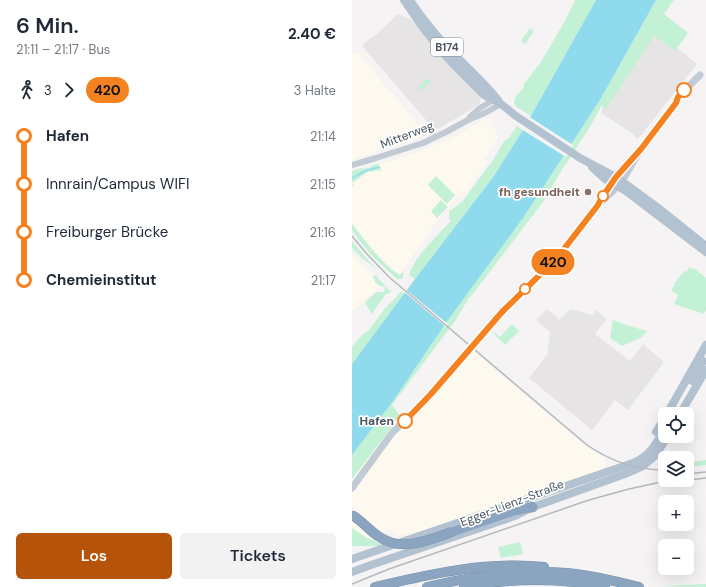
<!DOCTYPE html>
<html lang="de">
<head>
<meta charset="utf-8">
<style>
  body { margin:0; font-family:"DM Sans",sans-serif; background:#f2f2f3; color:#1f2937; height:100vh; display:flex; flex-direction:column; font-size:15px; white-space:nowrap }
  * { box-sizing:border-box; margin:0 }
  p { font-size:13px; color:#747a83 }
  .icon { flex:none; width:22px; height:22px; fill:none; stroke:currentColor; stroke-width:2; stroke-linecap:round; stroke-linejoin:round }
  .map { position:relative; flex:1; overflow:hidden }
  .panel { display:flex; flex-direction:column; background:#fff; width:352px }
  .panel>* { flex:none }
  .badge { padding:0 8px; border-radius:13px; font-size:14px; line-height:26px }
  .buttons { position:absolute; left:306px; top:407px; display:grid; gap:8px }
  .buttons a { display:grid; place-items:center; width:36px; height:36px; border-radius:6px; background:#fff; box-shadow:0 4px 16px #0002; font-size:20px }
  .map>.badge { position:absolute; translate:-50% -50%; box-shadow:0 0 0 2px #fff }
  .legs { display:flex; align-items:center; gap:6px; height:44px; padding:0 16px; font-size:13px }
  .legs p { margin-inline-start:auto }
  .overview { display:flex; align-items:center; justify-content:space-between; height:68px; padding:0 16px }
  h1 { font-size:22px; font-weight:600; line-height:30px }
  .cta { display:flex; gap:8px; margin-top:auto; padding:8px 16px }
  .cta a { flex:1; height:46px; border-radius:6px; background:#b45309; color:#fff; font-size:16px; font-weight:600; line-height:46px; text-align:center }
  .cta a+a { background:#f2f2f3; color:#1f2937 }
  ul { padding:0 16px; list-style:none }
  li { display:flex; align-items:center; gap:14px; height:48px; font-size:15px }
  li i { display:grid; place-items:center; width:6px; height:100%; margin:0 5px; background:currentColor }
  li i::after { content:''; width:10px; height:10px; margin:-5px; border:3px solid; border-radius:50%; background:#fff }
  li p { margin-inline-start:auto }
  li:first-child i { background:linear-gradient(#0000 50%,currentColor 0) }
  li:last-child i { background:linear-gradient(currentColor 50%,#0000 0) }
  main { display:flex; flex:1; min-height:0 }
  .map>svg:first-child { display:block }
</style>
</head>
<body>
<main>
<section class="panel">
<div class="overview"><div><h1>6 Min.</h1><p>21:11 – 21:17 · Bus</p></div><b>2.40 €</b></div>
<div class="legs"><svg class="icon" aria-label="walk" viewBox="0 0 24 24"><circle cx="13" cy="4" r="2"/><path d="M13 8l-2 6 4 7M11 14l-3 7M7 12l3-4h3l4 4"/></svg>3<svg class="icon" aria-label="forward" viewBox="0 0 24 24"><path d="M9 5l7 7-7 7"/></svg><b class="badge" style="background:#f58220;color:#111">420</b><p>3 Halte</p></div>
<ul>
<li><i style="color:#f58220"></i><b>Hafen</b><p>21:14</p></li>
<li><i style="color:#f58220"></i><span>Innrain/Campus WIFI</span><p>21:15</p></li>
<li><i style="color:#f58220"></i><span>Freiburger Brücke</span><p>21:16</p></li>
<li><i style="color:#f58220"></i><b>Chemieinstitut</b><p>21:17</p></li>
</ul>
<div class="cta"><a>Los</a><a>Tickets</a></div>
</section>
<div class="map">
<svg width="354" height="587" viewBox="0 0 354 587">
  <rect width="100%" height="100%" fill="#f5f3f3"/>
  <g fill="#fdf9ef">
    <path d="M0,53H6L69,128L70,133L68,137L57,142L51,143L24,151L22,153L0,160Z"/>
    <path d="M137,117L147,137L132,159L136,162L109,199L105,196L83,224L48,275L26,256L0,224V171L15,167V168L18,167L19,166L35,162L68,151L98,139Z"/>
    <path d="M0,254L9,264L28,280L27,288L0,312Z"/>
    <path d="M115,345L227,441L252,458L255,464L249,470L178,497L97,521L72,530L49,536L34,529L26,542L15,538L0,528V509H2L0,503V479L48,416L62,406Z"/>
  </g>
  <g fill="#e6e4e5">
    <path d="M46,14L58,19L62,23L76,39L129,98L128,103L126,105L88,128L82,129L80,127L11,47V44L27,32Z"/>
    <path d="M297,32L323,51L325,48L345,64L290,134L285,139L280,133L249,113L251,107Z"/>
    <path d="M195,309L208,320L218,309L241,315L244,310L255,319L243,334L278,361L291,344L312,362L276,410L263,400L240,430L177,378L195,355L198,332L184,320Z"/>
  </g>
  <g fill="#c3f1d5">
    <path d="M223,0H244L179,116L163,106C160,98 167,93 172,87V84L189,62L213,21Z"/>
    <path d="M304,0H322L312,14L336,33L323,51L302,36L253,110L250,105L236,130L211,168L191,202L120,295L117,298L103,321L40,405L48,416L0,479V455L39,404L96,320L171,218L248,100Z"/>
    <path d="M178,28L182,31L173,44L169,41Z"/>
    <path d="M75,78L79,82L69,91L66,87Z"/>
    <path d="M165,126L171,130L142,176L63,279L57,275C62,257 86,235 99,221L97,219V211L110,202L141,160L152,141L156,139Z"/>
    <path d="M25,164L28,166L29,171H28L27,170L18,172L17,171L0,183L2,186L0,185V171L11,168L12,169L15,167V168L19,167V166Z"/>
    <path d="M84,176L103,195L95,204L76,185Z"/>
    <path d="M89,200L96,207L85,218L79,211Z"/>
    <path d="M0,224C11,238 32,267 48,275L50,272L52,274L50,279H45L21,257L7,240L0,230Z"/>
    <path d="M0,241L16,260L26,270L10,258L0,248Z"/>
    <path d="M338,267L341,269L342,268L354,278V309L352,314L322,304L326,295L319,290L323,285L322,284L332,271L334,272Z"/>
    <path d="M23,275L39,292L33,295L20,314L13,303L17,298L25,292H32L33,287C24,284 24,285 21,276Z"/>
    <path d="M49,291L52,294L0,364V347L10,335L17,330L34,307L40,302Z"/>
    <path d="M261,320L277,326L295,331L290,337L270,346L258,338Z"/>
    <path d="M160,324L167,331L153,345L141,333L142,332L148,337Z"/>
    <path d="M354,460V465L335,467V463Z"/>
    <path d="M0,528L15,538L36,546H0Z"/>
    <path d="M168,542L171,554L149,558L146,547Z"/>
    <path d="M354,584V587L306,586Z"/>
  </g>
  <path fill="#90daee" d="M244,0H304L248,100L171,218L96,320L39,404L0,455V364L63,279L142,176L171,130Z"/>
  <g fill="#f5f3f3">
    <path d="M176,116L221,145L214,157L169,129Z"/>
    <path d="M53,289L96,324L94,327L51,291Z"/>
  </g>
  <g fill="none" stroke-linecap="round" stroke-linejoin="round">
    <path stroke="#90daee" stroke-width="1.5" d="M0,178L13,171L27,167"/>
    <defs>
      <g id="motorway">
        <path d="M100,532L162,511L181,507"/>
        <path d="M23,587C78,574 135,561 192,567"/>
        <path d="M75,587C121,576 167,569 215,573C239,575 263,581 287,587"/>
        <path d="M112,587C159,578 206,577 253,587"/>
      </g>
    </defs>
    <use href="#motorway" stroke="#7690ad" stroke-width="10"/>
    <g stroke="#c1cad2" stroke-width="6">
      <path d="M118,117L128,108L143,99"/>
      <path d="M0,165L24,158L71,143L94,132L116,120L133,113L149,104"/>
    </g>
    <g stroke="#c1cbd6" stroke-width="7">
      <path d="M250,197L267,172L289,149L324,103L326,97L348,75"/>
      <path d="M0,488L40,433L79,394L150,312L205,257L246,205L260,192L273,176L289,149"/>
    </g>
    <g stroke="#b3c2d1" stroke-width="8">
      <path d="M52,0L69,25L87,48L103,66L132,95L149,104L164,116L228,158L264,177L305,207L354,246"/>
      <path d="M58,0C68,16 80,30 92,44C110,63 130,80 146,100"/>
      <path d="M240,167L253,179L274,191L354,252"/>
      <path d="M340,381L351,361"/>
      <path d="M315,414L354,345"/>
      <path d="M328,414L354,370"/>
      <path d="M304,432L313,418"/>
      <path d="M0,559L281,463C298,456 305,443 313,428"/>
      <path d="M0,572L19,565L163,516L181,507L273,474L291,466L303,456L316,436"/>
    </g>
    <use href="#motorway" stroke="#8ba5c1" stroke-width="9"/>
    <g stroke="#b5b8bd" stroke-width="1.5">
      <path d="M0,236L14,253L37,277L235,445C258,461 285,470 313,470"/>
      <path d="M335,474L354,472"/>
      <path d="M312,483L354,478"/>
      <path d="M0,584L37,569L237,500L277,489L318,480"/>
    </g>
    <defs>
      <path id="motorway-bridge" d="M0,515C10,521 17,530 26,536C50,553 76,540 100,532"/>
    </defs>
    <use href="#motorway-bridge" stroke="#7690ad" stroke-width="10" stroke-linecap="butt"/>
    <use href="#motorway-bridge" stroke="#8ba5c1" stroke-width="9"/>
  </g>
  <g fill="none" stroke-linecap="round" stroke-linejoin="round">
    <defs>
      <path id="line-1" d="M53,421L79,394L150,312L205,258L246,205L249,199L264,177L289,149L324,103L326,97L332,90"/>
    </defs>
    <use href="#line-1" stroke="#fff" stroke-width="9"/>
    <use href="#line-1" stroke="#f58220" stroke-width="6"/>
  </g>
  <g fill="#fff" stroke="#f58220" stroke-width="2">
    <circle cx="332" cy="90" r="7"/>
    <circle cx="251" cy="196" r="5"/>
    <circle cx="173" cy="289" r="5"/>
    <circle cx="53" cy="421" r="7"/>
  </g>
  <circle fill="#8d6e63" stroke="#fff" stroke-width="1.5" cx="236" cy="192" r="4"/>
  <g text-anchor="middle" stroke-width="3.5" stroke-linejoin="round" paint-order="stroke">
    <rect fill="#fff" stroke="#808990" stroke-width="1" x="79" y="38" width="32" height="18" rx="3"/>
    <g font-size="11" font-weight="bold" fill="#4a5661">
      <text x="95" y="51">B174</text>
    </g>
    <g font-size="12" fill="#4a5661" stroke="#fff">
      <text transform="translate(55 135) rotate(-21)" y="4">Mitterweg</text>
      <text transform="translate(160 503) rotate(-21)" y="4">Egger-Lienz-Straße</text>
    </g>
    <g font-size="12" font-weight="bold" fill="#785e54" stroke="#fff" text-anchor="end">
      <text x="228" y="196">fh gesundheit</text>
    </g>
    <g font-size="12" font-weight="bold" fill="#4a5661" stroke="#fff" text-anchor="end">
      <text x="42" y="425">Hafen</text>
    </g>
  </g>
</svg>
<div class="buttons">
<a><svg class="icon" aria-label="locate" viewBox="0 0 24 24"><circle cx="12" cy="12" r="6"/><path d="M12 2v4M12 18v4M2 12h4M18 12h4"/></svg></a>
<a><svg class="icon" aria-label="layers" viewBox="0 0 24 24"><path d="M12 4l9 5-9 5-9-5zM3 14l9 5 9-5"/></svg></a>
<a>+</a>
<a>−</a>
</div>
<b class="badge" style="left:201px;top:262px;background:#f58220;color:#111">420</b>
</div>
</main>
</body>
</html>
